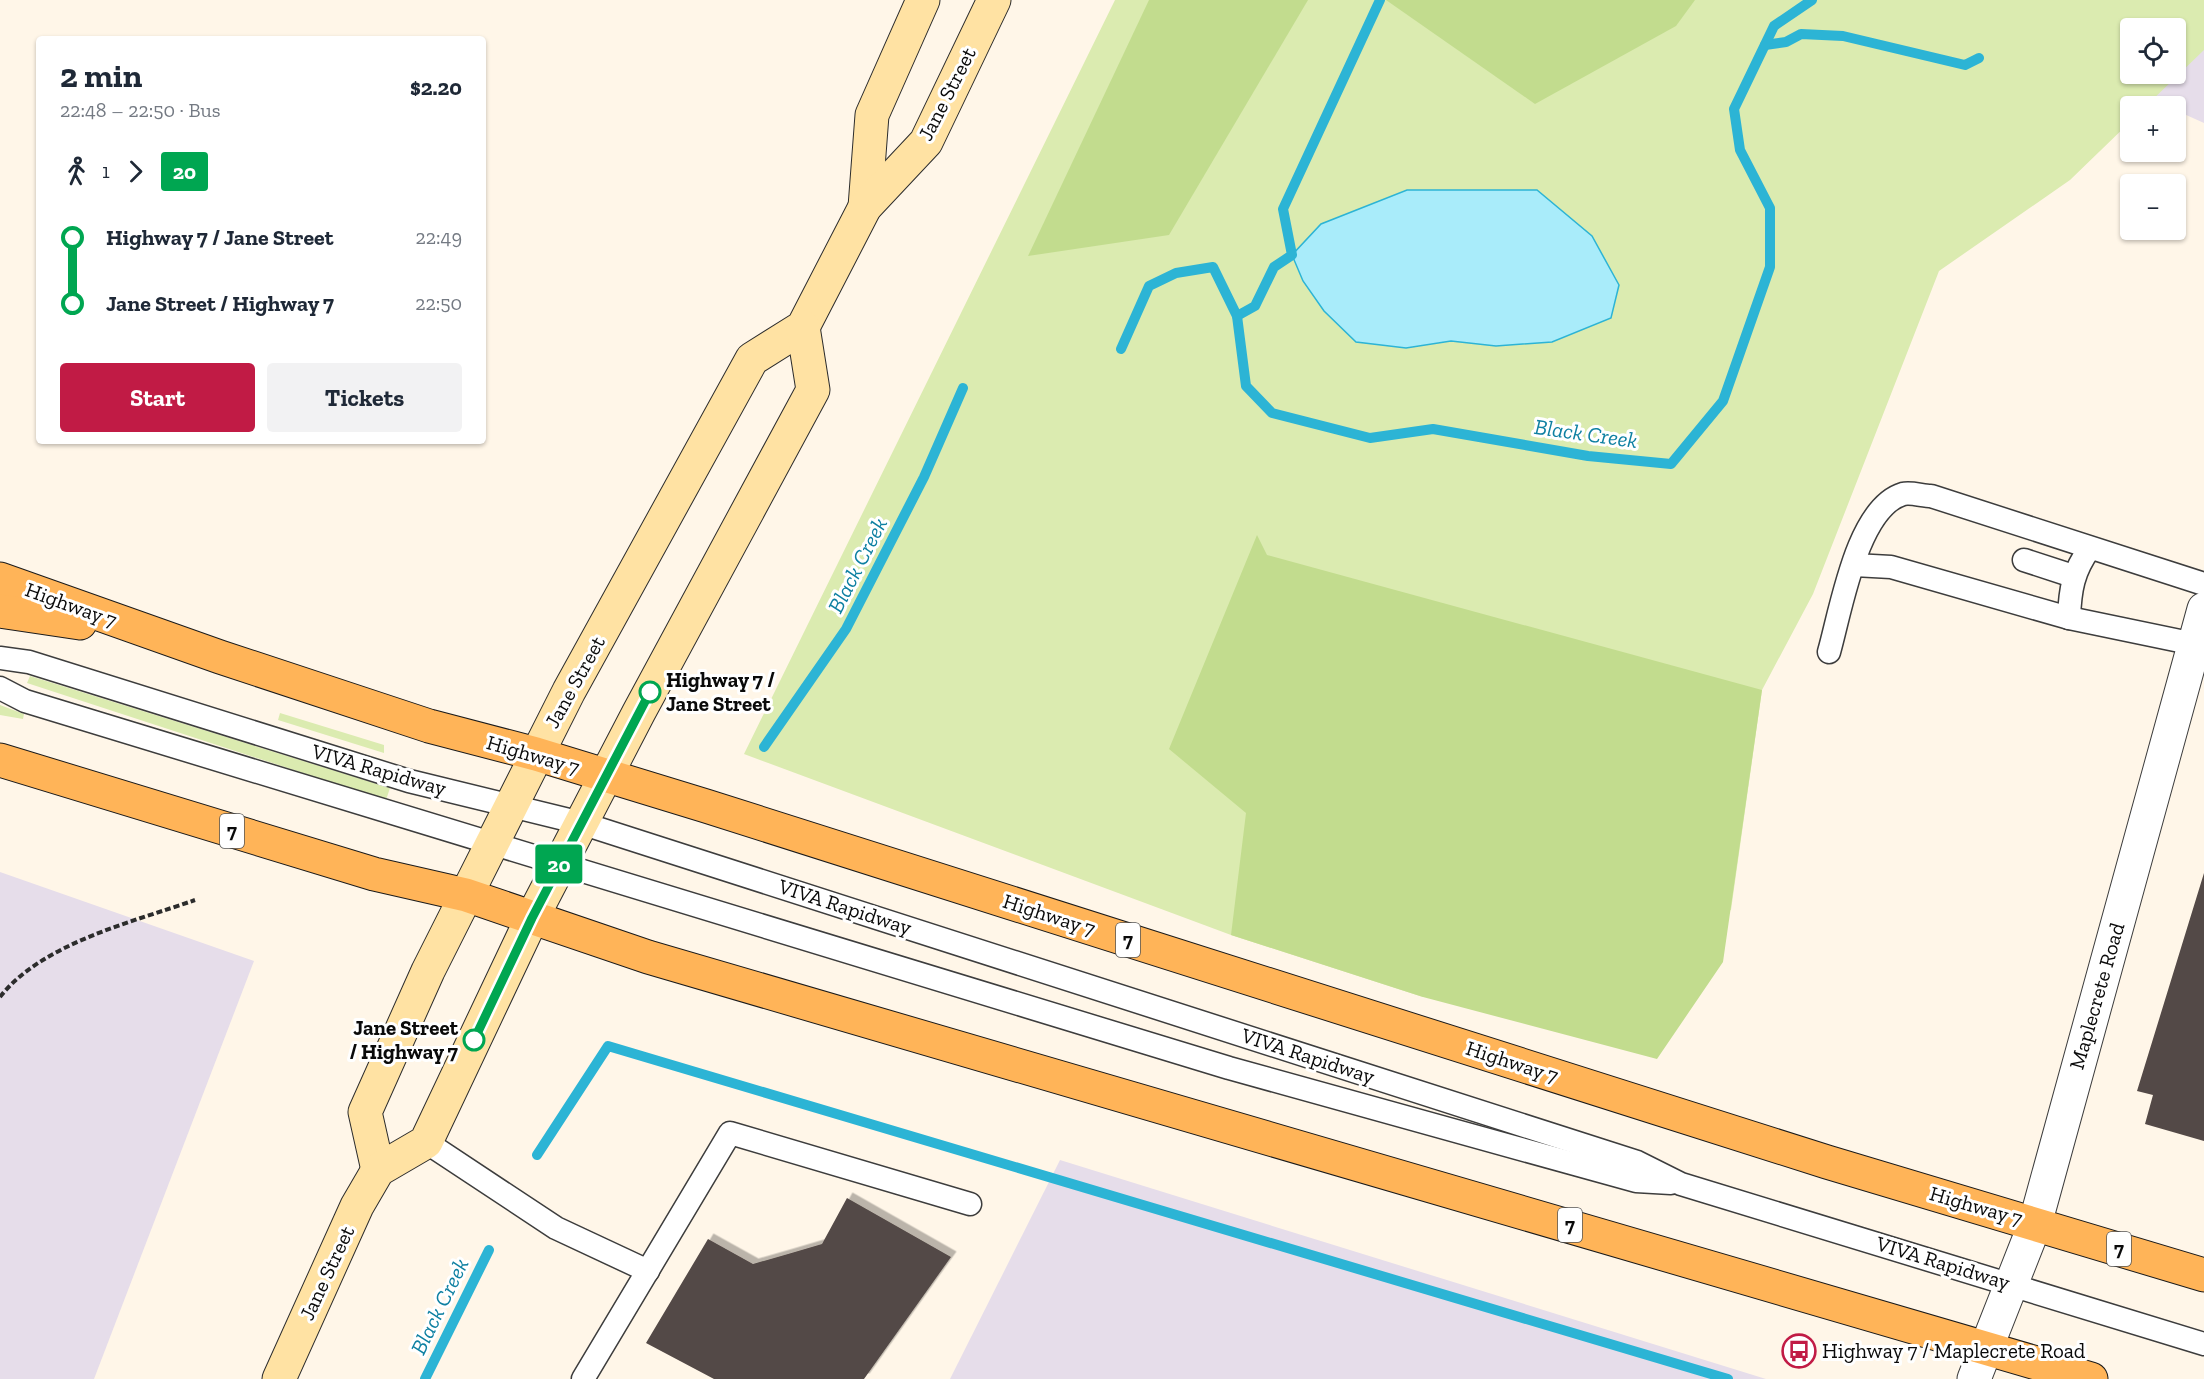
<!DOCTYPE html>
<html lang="en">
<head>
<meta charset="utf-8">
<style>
  body { margin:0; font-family:"Zilla Slab",serif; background:#f2f2f3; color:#1f2937; height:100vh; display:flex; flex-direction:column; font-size:22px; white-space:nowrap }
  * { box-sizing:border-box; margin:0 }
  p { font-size:20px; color:#747a83 }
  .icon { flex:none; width:33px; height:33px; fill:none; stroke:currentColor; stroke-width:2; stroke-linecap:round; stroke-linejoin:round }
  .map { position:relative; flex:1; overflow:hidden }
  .side { position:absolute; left:36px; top:36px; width:450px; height:408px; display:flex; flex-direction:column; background:#fff; border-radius:6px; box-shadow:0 2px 4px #0004 }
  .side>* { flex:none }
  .badge { padding:0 12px; border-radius:4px; font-size:21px; line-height:39px }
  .buttons { position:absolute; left:2120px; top:18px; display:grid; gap:12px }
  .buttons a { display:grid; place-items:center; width:66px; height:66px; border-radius:6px; background:#fff; box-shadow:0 2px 4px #0004; font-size:30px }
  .map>.badge { position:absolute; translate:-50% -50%; box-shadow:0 0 0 3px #fff }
  .legs { display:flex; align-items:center; gap:9px; height:66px; padding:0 24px; font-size:20px }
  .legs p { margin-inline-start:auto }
  .summary { display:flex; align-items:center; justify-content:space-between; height:102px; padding:0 24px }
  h1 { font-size:33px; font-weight:700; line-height:45px }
  .button { display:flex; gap:12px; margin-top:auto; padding:12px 24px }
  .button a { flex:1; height:69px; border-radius:6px; background:#c11b45; color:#fff; font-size:24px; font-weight:700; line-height:69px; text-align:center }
  .button a+a { background:#f2f2f3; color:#1f2937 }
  ul { padding:0 24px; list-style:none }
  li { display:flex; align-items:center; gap:21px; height:66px; font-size:22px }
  li i { display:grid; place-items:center; width:9px; height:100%; margin:0 8px; background:currentColor }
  li i::after { content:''; width:15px; height:15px; margin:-8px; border:4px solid; border-radius:50%; background:#fff }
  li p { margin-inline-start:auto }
  li:first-child i { background:linear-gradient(#0000 50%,currentColor 0) }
  li:last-child i { background:linear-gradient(currentColor 50%,#0000 0) }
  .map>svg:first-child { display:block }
</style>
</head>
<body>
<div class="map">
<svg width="2204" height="1379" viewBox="0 0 2204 1379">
  <defs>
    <filter id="shadow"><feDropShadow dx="5.5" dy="-5.5" stdDeviation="0" flood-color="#0004"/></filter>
  </defs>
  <rect width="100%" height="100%" fill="#fff6e8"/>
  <g fill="#e6ddea">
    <path d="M2204,0V123L2175,110V106H2166L2090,73L2175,74V28Z"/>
    <path d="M0,872L254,961L94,1379H0Z"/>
    <path d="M1060,1160L1766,1379H950Z"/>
  </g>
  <g fill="#dbebb0" fill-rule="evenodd">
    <path d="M1115,0H2204V50L2146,106H2130V122L2070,180L1939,271L1813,594L1762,690L1731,910L1423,997L1231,935L744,754ZM2130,28H2175V74H2130Z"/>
    <path d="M30,676L390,788L386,800L27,683Z"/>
    <path d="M0,705L24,714L23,719L0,715Z"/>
    <path d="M280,713L384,745V753L278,720Z"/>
  </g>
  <g fill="#c2dc8e">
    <path d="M1149,0H1308L1169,235L1028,256Z"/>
    <path d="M1386,0H1695L1676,26L1535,104Z"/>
    <path d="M1257,535L1267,555L1762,690L1723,962L1657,1059L1423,997L1231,935L1246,813L1169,749Z"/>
  </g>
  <path fill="#a9ecfa" stroke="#2cb4d5" stroke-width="1.5" d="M1407,190H1537L1592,236L1619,285L1611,318L1552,342L1496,346L1451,341L1406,348L1356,342L1324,311L1303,281L1292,255L1321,224Z"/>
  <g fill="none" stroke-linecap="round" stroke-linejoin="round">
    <g stroke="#2cb4d5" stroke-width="10">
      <path d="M1765,45L1786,42L1801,34L1843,36L1965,65L1979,58"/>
      <path d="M1237,316L1255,306L1274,267L1292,255L1283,209L1380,0"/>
      <path d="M1121,349L1149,286L1176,273L1213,267L1237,316L1246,386L1272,413L1370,438L1433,429L1588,456L1671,464L1723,401L1770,267V208L1740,150L1734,109L1774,26L1812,0"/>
      <path d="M764,747L846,629L924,477L963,388"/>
      <path d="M537,1155L608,1046L1728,1379"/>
      <path d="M425,1379L489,1250"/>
    </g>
  </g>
  <g fill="#534946" filter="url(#shadow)">
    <path d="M2204,873V1141L2145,1124L2153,1095L2137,1091Z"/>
    <path d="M847,1198L951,1257L864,1379H714L646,1343L708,1239L753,1264L788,1254L822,1244Z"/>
  </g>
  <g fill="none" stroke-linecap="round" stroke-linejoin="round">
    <defs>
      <g id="lane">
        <path d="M2024,560L2073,576"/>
        <path d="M1854,565L1891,567L2069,618L2204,646"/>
        <path d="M2069,618C2070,590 2073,571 2090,548"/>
        <path d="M1829,652C1841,610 1857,508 1903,494C1911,492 1923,496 1931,496L2204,584"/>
        <path d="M0,658L29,662L409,781L581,823L1637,1162L1681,1184L2204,1344"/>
        <path d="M0,688L25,701L1229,1068L1636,1181L1671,1183"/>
        <path d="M426,1142L556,1228L648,1271"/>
        <path d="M583,1379L730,1133L970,1204"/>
      </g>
      <path id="street" d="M1974,1379L2035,1224L2204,609"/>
      <g id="secondary">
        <path d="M865,207L872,115L923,0"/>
        <path d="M378,1170L365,1112L428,971L569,691L752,359L803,327L865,207L926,142L994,0"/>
        <path d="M279,1379L357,1206L378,1170L426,1142L532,918L639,712L813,390L803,327"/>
      </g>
      <g id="primary">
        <path d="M0,579L220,657L429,726L536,754L706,806L1827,1162L2204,1275"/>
        <path d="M0,611L80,623"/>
        <path d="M0,760L374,874L466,895L648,957L2091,1379"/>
      </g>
    </defs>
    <use href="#lane" stroke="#3d3d3d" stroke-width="25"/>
    <use href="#street" stroke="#3d3d3d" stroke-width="35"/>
    <use href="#secondary" stroke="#2c2c2c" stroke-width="35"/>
    <use href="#primary" stroke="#1b1b1b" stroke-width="35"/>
    <path stroke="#2c2c2c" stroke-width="4" stroke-dasharray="6 3" stroke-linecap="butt" d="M0,997C42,943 133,922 195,900"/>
    <use href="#lane" stroke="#fff" stroke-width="22"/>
    <use href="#street" stroke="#fff" stroke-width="33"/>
    <use href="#secondary" stroke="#ffe2a3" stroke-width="33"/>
    <use href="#primary" stroke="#ffb458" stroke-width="33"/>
  </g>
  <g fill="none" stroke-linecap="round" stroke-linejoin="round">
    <defs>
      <path id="line-1" d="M474,1040L532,918L650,692"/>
    </defs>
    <use href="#line-1" stroke="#fff" stroke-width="14"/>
    <use href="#line-1" stroke="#00a651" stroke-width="9"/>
  </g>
  <defs>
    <symbol id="bus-ring" viewBox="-11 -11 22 22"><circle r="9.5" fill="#fff" stroke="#c11b45" stroke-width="1.5"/><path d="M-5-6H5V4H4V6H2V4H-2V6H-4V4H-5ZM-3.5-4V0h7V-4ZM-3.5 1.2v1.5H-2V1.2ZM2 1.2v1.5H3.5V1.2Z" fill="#c11b45"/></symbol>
  </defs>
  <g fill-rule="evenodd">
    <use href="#bus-ring" x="1780" y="1332" width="38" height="38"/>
  </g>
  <g fill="#fff" stroke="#00a651" stroke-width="3">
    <circle cx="650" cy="692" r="10"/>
    <circle cx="474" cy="1040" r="10"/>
  </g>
  <g text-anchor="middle" stroke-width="6" stroke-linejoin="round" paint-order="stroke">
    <g fill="#fff" stroke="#545454" stroke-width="1.5">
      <rect x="220" y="814" width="24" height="34" rx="4.5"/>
      <rect x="1116" y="923" width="24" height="34" rx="4.5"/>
      <rect x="1558" y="1208" width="24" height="34" rx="4.5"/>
      <rect x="2107" y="1232" width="24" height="34" rx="4.5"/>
    </g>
    <g font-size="20" font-weight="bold" fill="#0a0a0a">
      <text x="232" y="838">7</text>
      <text x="1128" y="947">7</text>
      <text x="1570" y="1232">7</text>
      <text x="2119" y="1256">7</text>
    </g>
    <g font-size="21" fill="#0a0a0a" stroke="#fff">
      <text transform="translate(947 94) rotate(-63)" y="7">Jane Street</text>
      <text transform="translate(71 605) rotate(20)" y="7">Highway 7</text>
      <text transform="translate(575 682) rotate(-61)" y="7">Jane Street</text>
      <text transform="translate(533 755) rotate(16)" y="7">Highway 7</text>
      <text transform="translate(379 770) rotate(16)" y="7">VIVA Rapidway</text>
      <text transform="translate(845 907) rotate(18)" y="7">VIVA Rapidway</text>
      <text transform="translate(1049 915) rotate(18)" y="7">Highway 7</text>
      <text transform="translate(2097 996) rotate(-74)" y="7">Maplecrete Road</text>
      <text transform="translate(1308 1056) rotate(18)" y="7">VIVA Rapidway</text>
      <text transform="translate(1512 1062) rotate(18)" y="7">Highway 7</text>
      <text transform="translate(1976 1206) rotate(16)" y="7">Highway 7</text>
      <text transform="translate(1943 1263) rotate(17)" y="7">VIVA Rapidway</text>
      <text transform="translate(327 1273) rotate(-65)" y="7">Jane Street</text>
    </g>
    <g font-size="21" font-weight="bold" fill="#0a0a0a" stroke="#fff" text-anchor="start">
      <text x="666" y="687">Highway 7 /<tspan x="666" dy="24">Jane Street</tspan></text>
      <text x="458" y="1035" text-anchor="end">Jane Street<tspan x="458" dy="24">/ Highway 7</tspan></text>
    </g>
    <g font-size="21" fill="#0a0a0a" stroke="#fff" text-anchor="start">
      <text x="1822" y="1358">Highway 7 / Maplecrete Road</text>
    </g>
    <g font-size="22" font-style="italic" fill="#0e80a2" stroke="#fff">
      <text transform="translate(1586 433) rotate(8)" y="8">Black Creek</text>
      <text transform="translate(857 565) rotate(-63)" y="8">Black Creek</text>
      <text transform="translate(439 1306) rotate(-64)" y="8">Black Creek</text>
    </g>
  </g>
</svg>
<div class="buttons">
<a><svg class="icon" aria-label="locate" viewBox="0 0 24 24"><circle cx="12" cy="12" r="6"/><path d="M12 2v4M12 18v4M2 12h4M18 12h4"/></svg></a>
<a>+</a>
<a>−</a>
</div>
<b class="badge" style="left:559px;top:864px;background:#00a651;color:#fff">20</b>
<section class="side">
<div class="summary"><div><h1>2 min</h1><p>22:48 – 22:50 · Bus</p></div><b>$2.20</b></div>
<div class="legs"><svg class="icon" aria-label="walk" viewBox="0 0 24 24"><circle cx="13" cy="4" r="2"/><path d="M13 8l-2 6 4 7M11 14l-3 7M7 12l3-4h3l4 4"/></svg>1<svg class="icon" aria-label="forward" viewBox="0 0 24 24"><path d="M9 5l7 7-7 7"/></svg><b class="badge" style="background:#00a651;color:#fff">20</b></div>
<ul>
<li><i style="color:#00a651"></i><b>Highway 7 / Jane Street</b><p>22:49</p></li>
<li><i style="color:#00a651"></i><b>Jane Street / Highway 7</b><p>22:50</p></li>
</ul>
<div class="button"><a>Start</a><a>Tickets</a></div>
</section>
</div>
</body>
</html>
